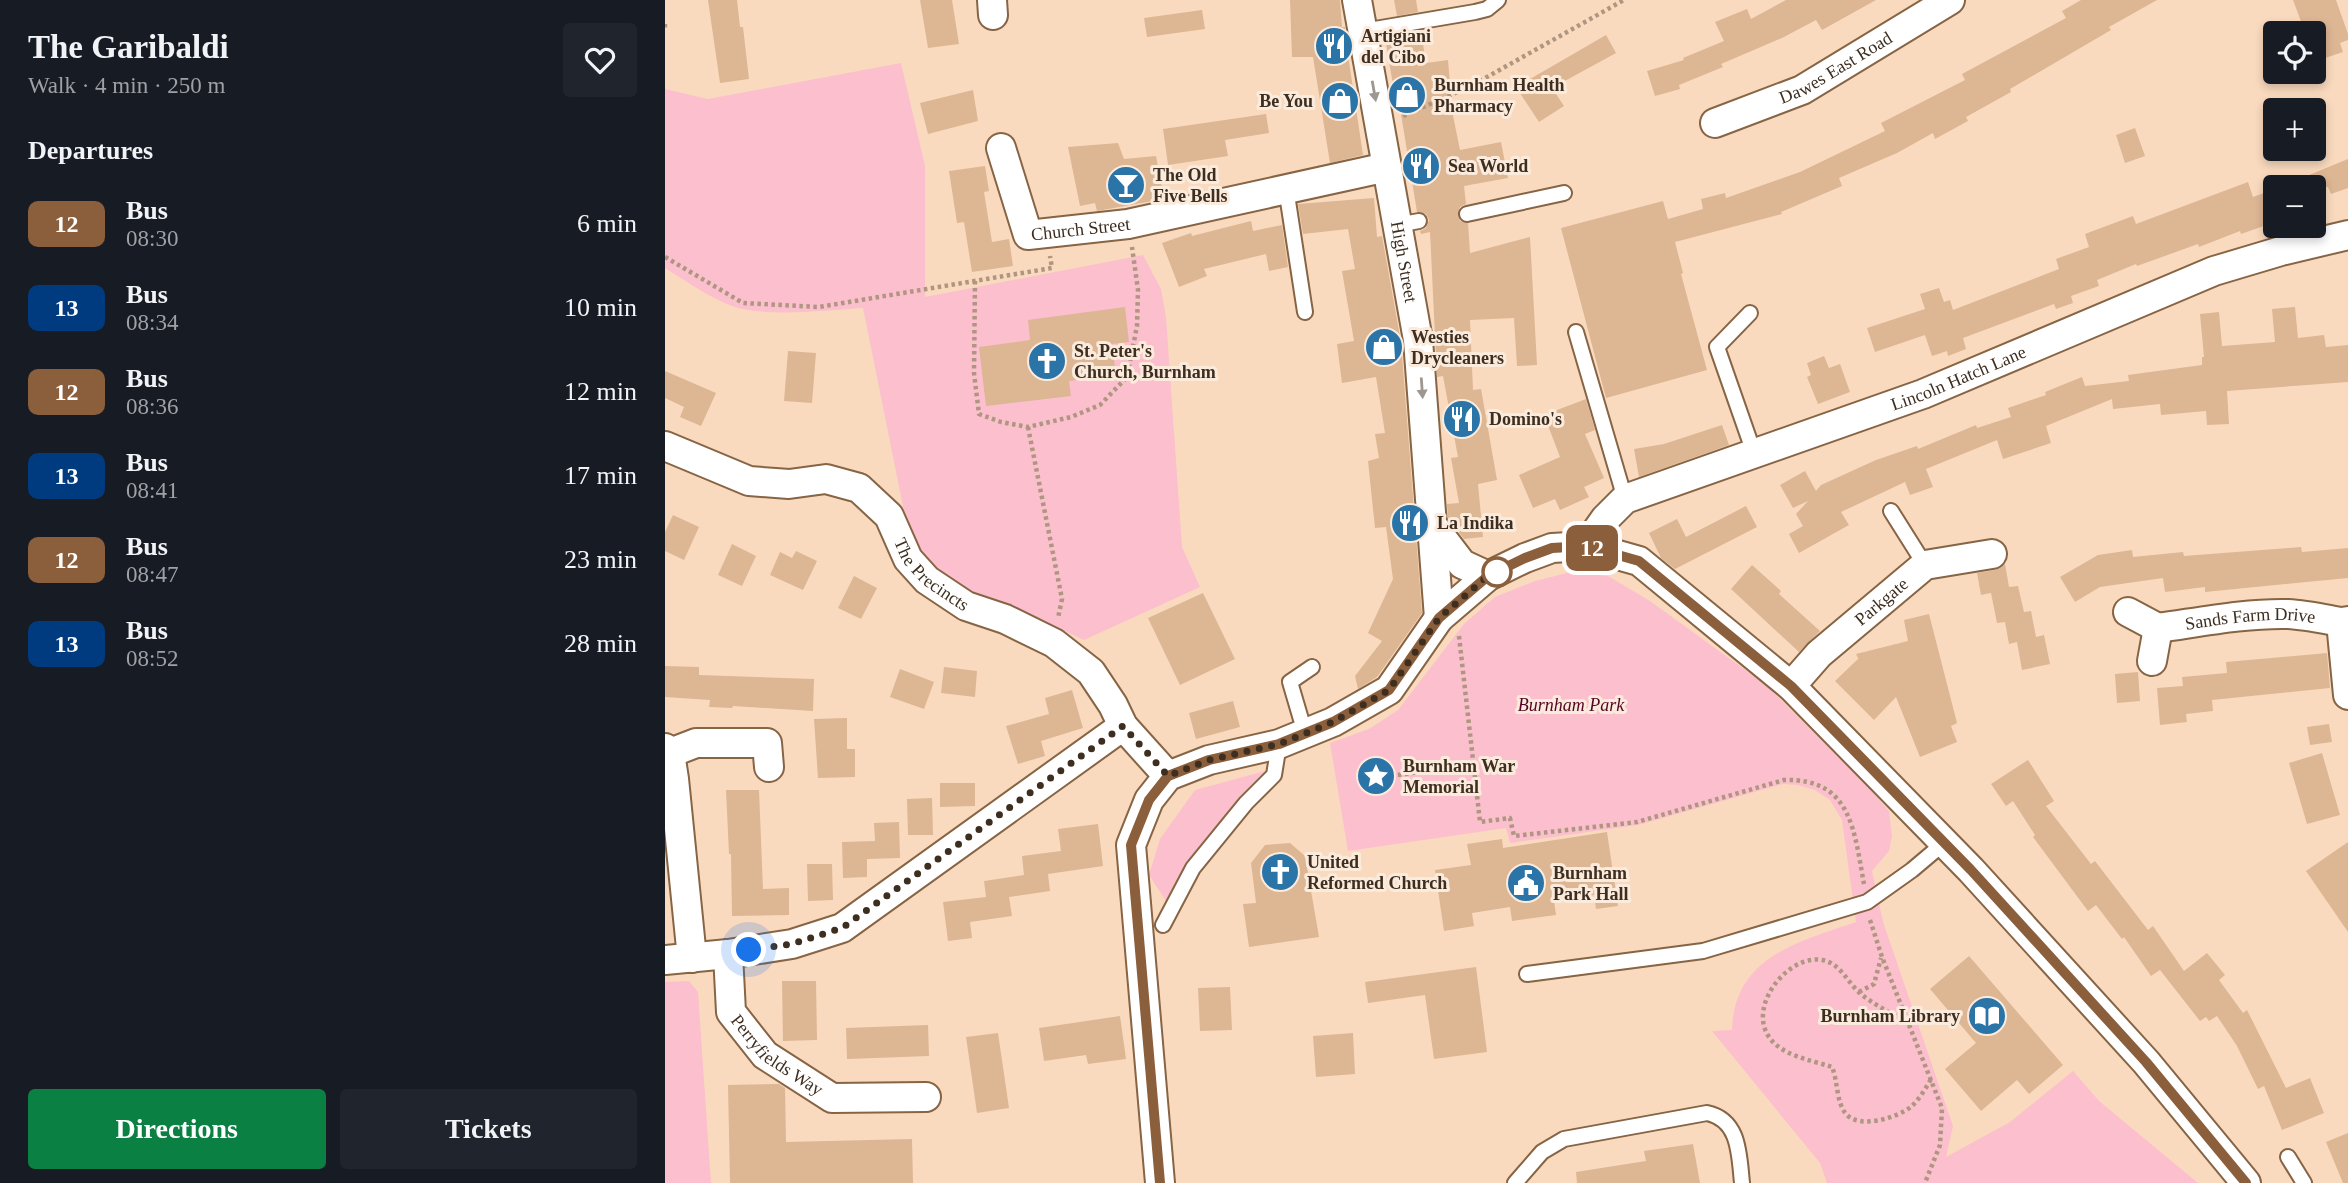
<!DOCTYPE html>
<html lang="en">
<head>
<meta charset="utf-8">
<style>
  body { margin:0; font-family:"Times New Roman",serif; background:#20242c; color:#f1f3f6; height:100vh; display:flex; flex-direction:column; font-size:26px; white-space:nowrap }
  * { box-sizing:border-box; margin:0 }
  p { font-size:23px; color:#9ea1a6 }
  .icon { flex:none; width:38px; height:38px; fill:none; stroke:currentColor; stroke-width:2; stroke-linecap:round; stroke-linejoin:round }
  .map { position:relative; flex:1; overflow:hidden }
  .side { display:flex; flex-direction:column; background:#171b24; width:665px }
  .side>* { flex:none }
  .badge { padding:0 14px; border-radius:10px; font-size:24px; line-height:46px }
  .tools { position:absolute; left:1598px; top:21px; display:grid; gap:14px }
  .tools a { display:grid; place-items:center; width:63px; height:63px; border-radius:7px; background:#171b24; box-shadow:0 4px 10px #0003; font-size:35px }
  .you { position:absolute; width:35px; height:35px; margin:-18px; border:5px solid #fff; border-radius:50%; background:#1a73e8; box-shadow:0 0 0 10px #1a73e833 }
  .map>.badge { position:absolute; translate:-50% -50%; box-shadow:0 0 0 4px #fff }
  h2 { padding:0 28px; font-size:26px; line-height:63px }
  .round { display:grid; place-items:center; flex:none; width:74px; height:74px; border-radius:7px; background:#20242c }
  .overview { display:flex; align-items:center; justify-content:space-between; height:119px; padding:0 28px }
  h1 { font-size:33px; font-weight:700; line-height:52px }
  .button { display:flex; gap:14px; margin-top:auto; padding:14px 28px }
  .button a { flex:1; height:80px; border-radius:7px; background:#0b8043; color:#fff; font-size:28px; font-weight:700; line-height:80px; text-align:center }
  .button a+a { background:#20242c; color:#f1f3f6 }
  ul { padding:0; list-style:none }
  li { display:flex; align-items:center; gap:21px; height:84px; padding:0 28px }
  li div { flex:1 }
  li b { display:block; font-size:26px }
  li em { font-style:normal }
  li .badge { min-width:77px; font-weight:700; text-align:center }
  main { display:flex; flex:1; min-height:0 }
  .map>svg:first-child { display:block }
</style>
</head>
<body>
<main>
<section class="side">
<div class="overview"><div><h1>The Garibaldi</h1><p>Walk · 4 min · 250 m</p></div><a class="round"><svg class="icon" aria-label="heart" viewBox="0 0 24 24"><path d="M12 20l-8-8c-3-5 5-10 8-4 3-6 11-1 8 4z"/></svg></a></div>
<h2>Departures</h2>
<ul>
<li><span class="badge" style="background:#8b5e3c;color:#fff">12</span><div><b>Bus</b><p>08:30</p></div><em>6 min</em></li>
<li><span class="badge" style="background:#003b80;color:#fff">13</span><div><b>Bus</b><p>08:34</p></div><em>10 min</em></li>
<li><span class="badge" style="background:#8b5e3c;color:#fff">12</span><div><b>Bus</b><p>08:36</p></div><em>12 min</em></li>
<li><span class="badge" style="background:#003b80;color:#fff">13</span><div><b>Bus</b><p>08:41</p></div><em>17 min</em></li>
<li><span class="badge" style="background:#8b5e3c;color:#fff">12</span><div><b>Bus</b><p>08:47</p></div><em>23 min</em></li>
<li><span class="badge" style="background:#003b80;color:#fff">13</span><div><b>Bus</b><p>08:52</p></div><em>28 min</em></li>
</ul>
<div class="button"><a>Directions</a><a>Tickets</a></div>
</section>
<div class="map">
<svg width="1683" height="1183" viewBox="0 0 1683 1183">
  <rect width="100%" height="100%" fill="#fadabe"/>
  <g fill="#fcbfcd">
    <path d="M236,63L260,166V297L478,255L496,289L501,317L517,547L535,587L419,640L334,600L302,591L255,559L243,531L198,308C162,310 101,318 67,306C43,297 21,281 0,268V89L43,99Z"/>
    <path d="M906,572L943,576L985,601L1101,685L1205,789L1224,811L1227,836L1224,851L1207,871L1218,922L1288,1126L1281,1157L1345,1122L1408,1071L1434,1101L1533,1183H1162L1155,1163L1047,1031L1067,1030C1069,957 1133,942 1191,922L1177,820L1165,800L1150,790L1133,785L1118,784L973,825L845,843L841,828L683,851L665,743L704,729L733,710L799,624L830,597L870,581Z"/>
    <path d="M604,770L578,795L536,851L509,913L484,875L495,839L530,790Z"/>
    <path d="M24,981L33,992L46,1183H0V982Z"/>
  </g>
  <g fill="#ddb694">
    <path d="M43,0H72L75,27H78L84,79L55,83Z"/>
    <path d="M255,0H287L294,44L263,48Z"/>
    <path d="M625,0H675L677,27H680L682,39L683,55L698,155L665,163L648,57H627Z"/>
    <path d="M729,0H751L753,12L732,16Z"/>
    <path d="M1121,0H1211L1157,30L1151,20L1117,38L1056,64L1058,67L1014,85L1015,89L990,96L982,71L1019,60L1018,58L1059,41L1050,22L1082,9L1086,19Z"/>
    <path d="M1416,0H1492L1444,27L1446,30L1345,89L1346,92L1301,117L1303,121L1270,139L1268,133L1232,153L1174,178L1177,186L1116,212L1117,214L1010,242L1018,273L1016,274L1042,370L941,398L896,228L998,201L1003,219L1038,209L1036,199L1060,193L1061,198L1135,172L1220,131L1216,123L1300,80L1297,74L1401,18L1397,11Z"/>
    <path d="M1628,0H1671L1683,34V40L1675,43L1678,52L1648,62V28L1640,32Z"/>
    <path d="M537,10L540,29L482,37L479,18Z"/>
    <path d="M756,31L761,63L783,60L785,84L782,86L795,150L836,142L843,178L799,186L801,204L795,207L793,215L795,221L803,223L805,253L865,237L872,365L852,366L849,318L805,320L808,390L816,389L832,480L813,484L818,537L799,539L783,518L782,504L794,503L786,458L793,457L778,376L772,377L765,232L756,234L755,231L761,228L764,220L761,214L752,212L735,108L732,109L720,37Z"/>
    <path d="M941,35L951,53L887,88L899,106L874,122L851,87Z"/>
    <path d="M308,90L313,121L263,134L255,103Z"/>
    <path d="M601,114L604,133L560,140L563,156L503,165L498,129Z"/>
    <path d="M1470,128L1480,156L1460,163L1451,135Z"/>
    <path d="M453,143L459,159L491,156L499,199L432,211L430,203L415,206L403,147Z"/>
    <path d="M1683,159V188L1666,194L1663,187H1621L1620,185Z"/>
    <path d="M320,166L324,191L319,192L327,242L344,239L348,266L307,272L299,222L292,223L284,171Z"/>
    <path d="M1583,182L1588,197L1610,189V222L1576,234L1575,231L1534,247L1533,244L1472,266L1471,264L1432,280L1434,286L1406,296L1408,303L1391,309L1389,304L1298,338L1301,349L1283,356L1282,351L1267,356L1260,335L1210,352L1202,328L1260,309L1255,294L1274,288L1279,302L1285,300L1288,310L1394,269L1391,259L1424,247L1420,234L1468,216L1471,224Z"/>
    <path d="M709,198L712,237L717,236L736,342L757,613L712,677L693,689L690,676L717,641L703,633L728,579L721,527L710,528L703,461L714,458L710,434L720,433L711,377L677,383L672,344L689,341L677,271L690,269L683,229L638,234L633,204Z"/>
    <path d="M586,221L588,231L617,225L623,267L604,271L601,254L539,269L542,276L514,287L497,243L526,233L527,236Z"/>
    <path d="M460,307L464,342L447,344L451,375L404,381L406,396L321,406L314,347L365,340L363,320Z"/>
    <path d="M1630,307L1633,338L1659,335L1661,347L1683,345V382L1562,391L1564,424L1542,425L1541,411L1496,415L1495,404L1448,409L1447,399L1381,426L1386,443L1338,459L1332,440L1261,469L1268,487L1245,495L1240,482L1176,512L1184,525L1134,553L1124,534L1138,526L1131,514L1143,501L1128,508L1115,485L1140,471L1151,491L1156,485L1211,460L1252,446L1253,449L1311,425L1312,428L1346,417L1343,408L1381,395L1380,392L1417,377L1420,386L1464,381L1463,375L1537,365V357H1539L1535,314L1554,312L1557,346L1610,342L1607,309Z"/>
    <path d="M123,351L151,353L147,403L119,401Z"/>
    <path d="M1159,356L1164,368L1175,364L1185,392L1153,404L1142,377L1146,375L1142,363Z"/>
    <path d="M0,371L51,393L36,426L15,417L19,407L0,398Z"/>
    <path d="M921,399L930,430L920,434L939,478L919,487L924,497L895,510L890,499L868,508L854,475L895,457L879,415Z"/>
    <path d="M1057,425L1064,445L974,477L969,449L999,444Z"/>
    <path d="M1081,506L1092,527L1010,569L996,558L984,533L1012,519L1021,537Z"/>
    <path d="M8,515L34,527L19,560L0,551V532Z"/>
    <path d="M67,544L91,556L77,586L53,575Z"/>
    <path d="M1636,547L1637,552L1683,548V578L1540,592V587L1500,592L1498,578L1435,587L1410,602L1395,577L1433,555L1467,550L1468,557L1518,552L1519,556Z"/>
    <path d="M131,551L152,561L138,590L105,575L115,552L127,558Z"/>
    <path d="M1340,564L1344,587L1353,586L1359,612L1366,611L1371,637L1379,635L1385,664L1357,670L1352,642L1344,644L1340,622L1332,623L1326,593L1316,595L1312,573L1330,570Z"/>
    <path d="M1087,565L1116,591L1114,594L1155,631L1134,652L1066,589Z"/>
    <path d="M189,576L212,588L196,619L173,608Z"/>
    <path d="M538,593L570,659L515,685L483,618Z"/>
    <path d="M1264,614L1292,723L1286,726L1292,742L1255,757L1231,697L1209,720L1170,681L1193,659L1194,660L1191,654L1243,641L1239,620Z"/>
    <path d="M1662,653L1665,688L1547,700L1548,711L1521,714L1522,722L1495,725L1492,688L1518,686L1517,677L1562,673L1561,662Z"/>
    <path d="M0,666L34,667V675L149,679L148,711L68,706L67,708L44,707L45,700L0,697Z"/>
    <path d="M279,667L312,671L310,697L276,693Z"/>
    <path d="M235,669L269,682L259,709L225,697Z"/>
    <path d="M1473,672L1475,701L1452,703L1450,674Z"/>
    <path d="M407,690L418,728L376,741L380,756L353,764L341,726L384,714L380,698Z"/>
    <path d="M568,701L575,727L531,739L524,713Z"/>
    <path d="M182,718V749H190V777L153,778L149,719Z"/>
    <path d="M1664,724L1667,742L1645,745L1642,727Z"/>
    <path d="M1657,753L1675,815L1642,824L1624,763Z"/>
    <path d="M1363,760L1389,801L1381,806L1426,864L1430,861L1483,930L1488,926L1519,971L1542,953L1560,975L1554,980L1578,1013L1582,1010L1621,1088L1645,1078L1659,1113L1617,1130L1599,1086L1593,1089L1572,1046L1552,1016L1544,1021L1541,1017L1535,1021L1495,970L1486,976L1459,937L1457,939L1431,905L1423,911L1368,837L1370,835L1348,801L1341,806L1326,784Z"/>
    <path d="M275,783H310V806L275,807Z"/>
    <path d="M61,790H94L98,889L124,888V915L67,916L66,854H64Z"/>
    <path d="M267,798L268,835H243L242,799Z"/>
    <path d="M234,822L235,858L202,859V877L178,878L177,842L210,841L209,823Z"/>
    <path d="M433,824L438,866L383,874L385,891L344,897L347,916L305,922L307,938L283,941L278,902L321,897L319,881L359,875L357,856L396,851L393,829Z"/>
    <path d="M942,832L953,906L931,909L929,895L889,901L891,915L847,921L845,907L807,913L809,926L779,931L770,870L806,865L802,844L837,839L838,848Z"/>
    <path d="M1683,842V932L1641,871Z"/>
    <path d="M625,843L640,856L654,937L584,947L578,904L591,903L586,863L600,845Z"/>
    <path d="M142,864H167L168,900L143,901Z"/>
    <path d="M1304,956L1398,1065L1364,1094L1352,1080L1316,1111L1280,1069L1311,1043L1265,989Z"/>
    <path d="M811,967L822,1052L769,1059L760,995L703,1003L700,982Z"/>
    <path d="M117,981H151L152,1040L118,1041Z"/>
    <path d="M565,987L567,1030L535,1031L533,988Z"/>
    <path d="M455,1016L461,1059L423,1064L421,1055L379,1061L374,1028Z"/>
    <path d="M263,1025L264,1056L182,1059L181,1028Z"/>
    <path d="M333,1033L344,1108L312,1113L301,1037Z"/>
    <path d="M688,1033L690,1074L651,1077L648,1036Z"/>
    <path d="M114,1084L120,1088L121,1142L247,1139L248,1183H65L63,1085Z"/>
    <path d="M1683,1133V1183H1678L1661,1142Z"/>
    <path d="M1028,1144L1035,1183H912L911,1172L981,1161L979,1151Z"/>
  </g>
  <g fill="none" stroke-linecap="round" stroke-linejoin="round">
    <defs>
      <g id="service">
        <path d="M698,31L810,12L822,9L833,0"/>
        <path d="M621,188L640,312"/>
        <path d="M802,214L899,193"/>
        <path d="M732,225L754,221"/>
        <path d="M1085,313L1052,347L1089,453"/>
        <path d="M911,332L960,499"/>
        <path d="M1226,511L1260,565"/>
        <path d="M640,733L625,682L647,667"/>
        <path d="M498,925L528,868L581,803L609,775L614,744"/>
        <path d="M862,974L1038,951L1202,902L1247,870L1279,843"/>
        <path d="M1623,1157L1639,1183"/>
        <path d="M850,1183L877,1152L899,1139L1042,1113C1075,1120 1074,1155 1077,1183"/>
      </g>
      <g id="minor">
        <path d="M327,0L328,15"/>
        <path id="s1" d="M692,0L753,340L774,618"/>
        <path id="s2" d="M1050,123L1137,90L1285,0"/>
        <path id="s3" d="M336,148L363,235L463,224L722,167"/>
        <path id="s4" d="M0,446L84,481L124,484L161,479L194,488L224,516L243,559L262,580L301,606L340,619L389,643L426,672L448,705L458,726L503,776"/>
        <path d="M768,526L797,564L823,576"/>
        <path id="s5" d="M921,546L940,519L960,499L1258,394L1549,271L1616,251L1683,235"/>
        <path d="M1463,612L1493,628L1487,661"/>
        <path d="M1683,621L1676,622L1683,695"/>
        <path id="s6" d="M1493,628C1536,622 1580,613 1623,614C1641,615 1659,619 1676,622"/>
        <path id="s7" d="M1126,686L1154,654L1260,565L1327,554"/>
        <path d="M0,748L5,753L9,779L27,958"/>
        <path d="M5,753L31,743H102L104,767"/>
        <path id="s8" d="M63,954L66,1012L100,1055L167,1098L261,1097"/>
        <path d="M0,960L63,954L127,944L177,928L458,726"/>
        <path d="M495,1183L466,845L484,800L503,776L544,760L614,744L668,722L724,690L774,618L823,576L860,558L887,548L921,546L974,561L1126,686L1306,870L1481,1062L1581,1183"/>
      </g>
    </defs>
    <use href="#service" stroke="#866444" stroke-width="18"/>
    <use href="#minor" stroke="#866444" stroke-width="32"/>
    <g stroke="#af9680" stroke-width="4.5" stroke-dasharray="3.5 3.5" stroke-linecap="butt">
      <path d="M0,24V28"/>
      <path d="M738,116L806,86L959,0"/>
      <path d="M0,257L78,303L154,307L387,268L385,256"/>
      <path d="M310,281L309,373L314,414L336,422L363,427L406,417L435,405L462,377L472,326L473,290L467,247"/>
      <path d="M363,427L397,599L393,618"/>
      <path d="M794,636L815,822L845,818L849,836L955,824L972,822L1119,780C1187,778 1189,831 1199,884"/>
      <path d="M719,777L809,764"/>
      <path d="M1205,920L1217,957L1277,1108L1275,1145L1260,1183"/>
      <path d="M1194,992L1209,984L1216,958"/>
      <path d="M1243,1023C1227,1014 1212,1006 1197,995C1183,984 1176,963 1157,960C1124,954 1082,1005 1104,1037C1117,1056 1146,1060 1167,1067C1173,1081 1171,1102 1181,1114C1195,1130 1234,1117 1247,1106C1255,1098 1261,1088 1266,1079"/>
    </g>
    <use href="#service" stroke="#fff" stroke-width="14"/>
    <use href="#minor" stroke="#fff" stroke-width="28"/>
  </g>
  <defs><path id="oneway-solid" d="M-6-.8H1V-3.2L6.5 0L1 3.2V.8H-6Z" transform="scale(1.75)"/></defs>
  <g fill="#9e9690">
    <use href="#oneway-solid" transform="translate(709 91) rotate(80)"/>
    <use href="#oneway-solid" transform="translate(757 388) rotate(86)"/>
  </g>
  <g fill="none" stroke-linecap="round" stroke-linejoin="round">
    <defs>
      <path id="line" d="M495,1183L466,845L484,800L503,776L544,760L614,744L668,722L724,690L774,618L823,576L860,558L887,548L921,546L974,561L1126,686L1306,870L1481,1062L1581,1183"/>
    </defs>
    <use href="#line" stroke="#fff" stroke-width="16"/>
    <use href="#line" stroke="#8b5e3c" stroke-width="10"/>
    <path stroke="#3d2e20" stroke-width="7" stroke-dasharray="0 12.6" d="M84,950L127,944L177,928L458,726L503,776L544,760L614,744L668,722L724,690L774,618L823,576L832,572"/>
  </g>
  <defs>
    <symbol id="restaurant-disc" viewBox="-11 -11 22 22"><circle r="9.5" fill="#2b74a7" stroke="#fbebdd"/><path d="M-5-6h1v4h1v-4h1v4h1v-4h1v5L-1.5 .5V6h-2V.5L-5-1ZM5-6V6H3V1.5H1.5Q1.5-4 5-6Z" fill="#fff"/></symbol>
    <symbol id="shop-disc" viewBox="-11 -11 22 22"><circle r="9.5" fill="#2b74a7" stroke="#fbebdd"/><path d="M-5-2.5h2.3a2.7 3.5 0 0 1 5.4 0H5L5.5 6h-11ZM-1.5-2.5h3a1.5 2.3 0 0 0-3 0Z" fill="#fff"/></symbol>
    <symbol id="bar-disc" viewBox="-11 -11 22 22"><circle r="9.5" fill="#2b74a7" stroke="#fbebdd"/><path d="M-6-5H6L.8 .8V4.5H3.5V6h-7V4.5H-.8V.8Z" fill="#fff"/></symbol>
    <symbol id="church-disc" viewBox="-11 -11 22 22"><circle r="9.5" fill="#2b74a7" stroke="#fbebdd"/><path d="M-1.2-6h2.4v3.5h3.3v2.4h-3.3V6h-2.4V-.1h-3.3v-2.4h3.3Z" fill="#fff"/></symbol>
    <symbol id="sight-disc" viewBox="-11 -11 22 22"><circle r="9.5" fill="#2b74a7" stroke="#fbebdd"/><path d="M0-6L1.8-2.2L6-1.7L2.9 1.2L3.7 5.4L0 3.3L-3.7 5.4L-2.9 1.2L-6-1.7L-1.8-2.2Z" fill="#fff"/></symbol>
    <symbol id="civic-disc" viewBox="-11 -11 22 22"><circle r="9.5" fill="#2b74a7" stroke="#fbebdd"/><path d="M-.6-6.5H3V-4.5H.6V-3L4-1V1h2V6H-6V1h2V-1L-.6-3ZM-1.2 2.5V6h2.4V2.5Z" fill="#fff"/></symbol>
    <symbol id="library-disc" viewBox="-11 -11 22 22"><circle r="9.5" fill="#2b74a7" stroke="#fbebdd"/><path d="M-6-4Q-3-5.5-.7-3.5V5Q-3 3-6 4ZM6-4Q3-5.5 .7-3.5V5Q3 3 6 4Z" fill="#fff"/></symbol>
  </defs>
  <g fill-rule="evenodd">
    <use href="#restaurant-disc" x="647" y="24" width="44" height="44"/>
    <use href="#shop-disc" x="720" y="73" width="44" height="44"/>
    <use href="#shop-disc" x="653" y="79" width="44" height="44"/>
    <use href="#restaurant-disc" x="734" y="144" width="44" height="44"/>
    <use href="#bar-disc" x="439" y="163" width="44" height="44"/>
    <use href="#shop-disc" x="697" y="325" width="44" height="44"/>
    <use href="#church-disc" x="360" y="339" width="44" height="44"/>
    <use href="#restaurant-disc" x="775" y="397" width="44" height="44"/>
    <use href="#restaurant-disc" x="723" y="501" width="44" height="44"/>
    <use href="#sight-disc" x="689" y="754" width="44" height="44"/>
    <use href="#church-disc" x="593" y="850" width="44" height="44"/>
    <use href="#civic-disc" x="839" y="861" width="44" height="44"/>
    <use href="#library-disc" x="1300" y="994" width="44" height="44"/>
  </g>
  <circle fill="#fff" stroke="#8b5e3c" stroke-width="3.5" cx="832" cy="572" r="14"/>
  <g text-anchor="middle" stroke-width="6" stroke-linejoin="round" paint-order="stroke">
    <g font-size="18" font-weight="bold" fill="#3d2e20" stroke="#fbebdd" text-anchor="start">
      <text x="696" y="42">Artigiani<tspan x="696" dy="21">del Cibo</tspan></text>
      <text x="769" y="91">Burnham Health<tspan x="769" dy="21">Pharmacy</tspan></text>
      <text x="648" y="107" text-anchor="end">Be You</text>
      <text x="783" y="172">Sea World</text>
      <text x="488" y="181">The Old<tspan x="488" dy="21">Five Bells</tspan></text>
      <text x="746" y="343">Westies<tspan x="746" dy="21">Drycleaners</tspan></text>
      <text x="409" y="357">St. Peter's<tspan x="409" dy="21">Church, Burnham</tspan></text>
      <text x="824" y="425">Domino's</text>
      <text x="772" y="529">La Indika</text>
      <text x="738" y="772">Burnham War<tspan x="738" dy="21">Memorial</tspan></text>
      <text x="642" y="868">United<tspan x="642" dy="21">Reformed Church</tspan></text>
      <text x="888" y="879">Burnham<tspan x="888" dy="21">Park Hall</tspan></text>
      <text x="1295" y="1022" text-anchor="end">Burnham Library</text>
    </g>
    <g font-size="18" fill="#3d2e20" stroke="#fbebdd">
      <text dy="6" stroke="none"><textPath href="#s2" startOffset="133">Dawes East Road</textPath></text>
      <text dy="6" stroke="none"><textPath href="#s3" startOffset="144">Church Street</textPath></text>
      <text dy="6" stroke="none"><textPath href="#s1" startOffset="266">High Street</textPath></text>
      <text dy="6" stroke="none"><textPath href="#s5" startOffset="416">Lincoln Hatch Lane</textPath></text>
      <text dy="6" stroke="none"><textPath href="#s4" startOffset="318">The Precincts</textPath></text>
      <text dy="6" stroke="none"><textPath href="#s7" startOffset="124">Parkgate</textPath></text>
      <text dy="6" stroke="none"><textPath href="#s6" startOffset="93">Sands Farm Drive</textPath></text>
      <text dy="6" stroke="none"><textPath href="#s8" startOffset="122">Perryfields Way</textPath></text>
    </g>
    <g font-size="18" font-style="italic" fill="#550426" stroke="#fbebdd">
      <text x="906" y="711">Burnham Park</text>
    </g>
  </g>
</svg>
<div class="tools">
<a><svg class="icon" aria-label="locate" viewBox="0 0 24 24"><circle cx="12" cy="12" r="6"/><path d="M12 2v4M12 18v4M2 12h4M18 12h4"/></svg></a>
<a>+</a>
<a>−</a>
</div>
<div class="you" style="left:84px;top:950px"></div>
<b class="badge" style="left:927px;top:548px;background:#8b5e3c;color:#fff">12</b>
</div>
</main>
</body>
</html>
